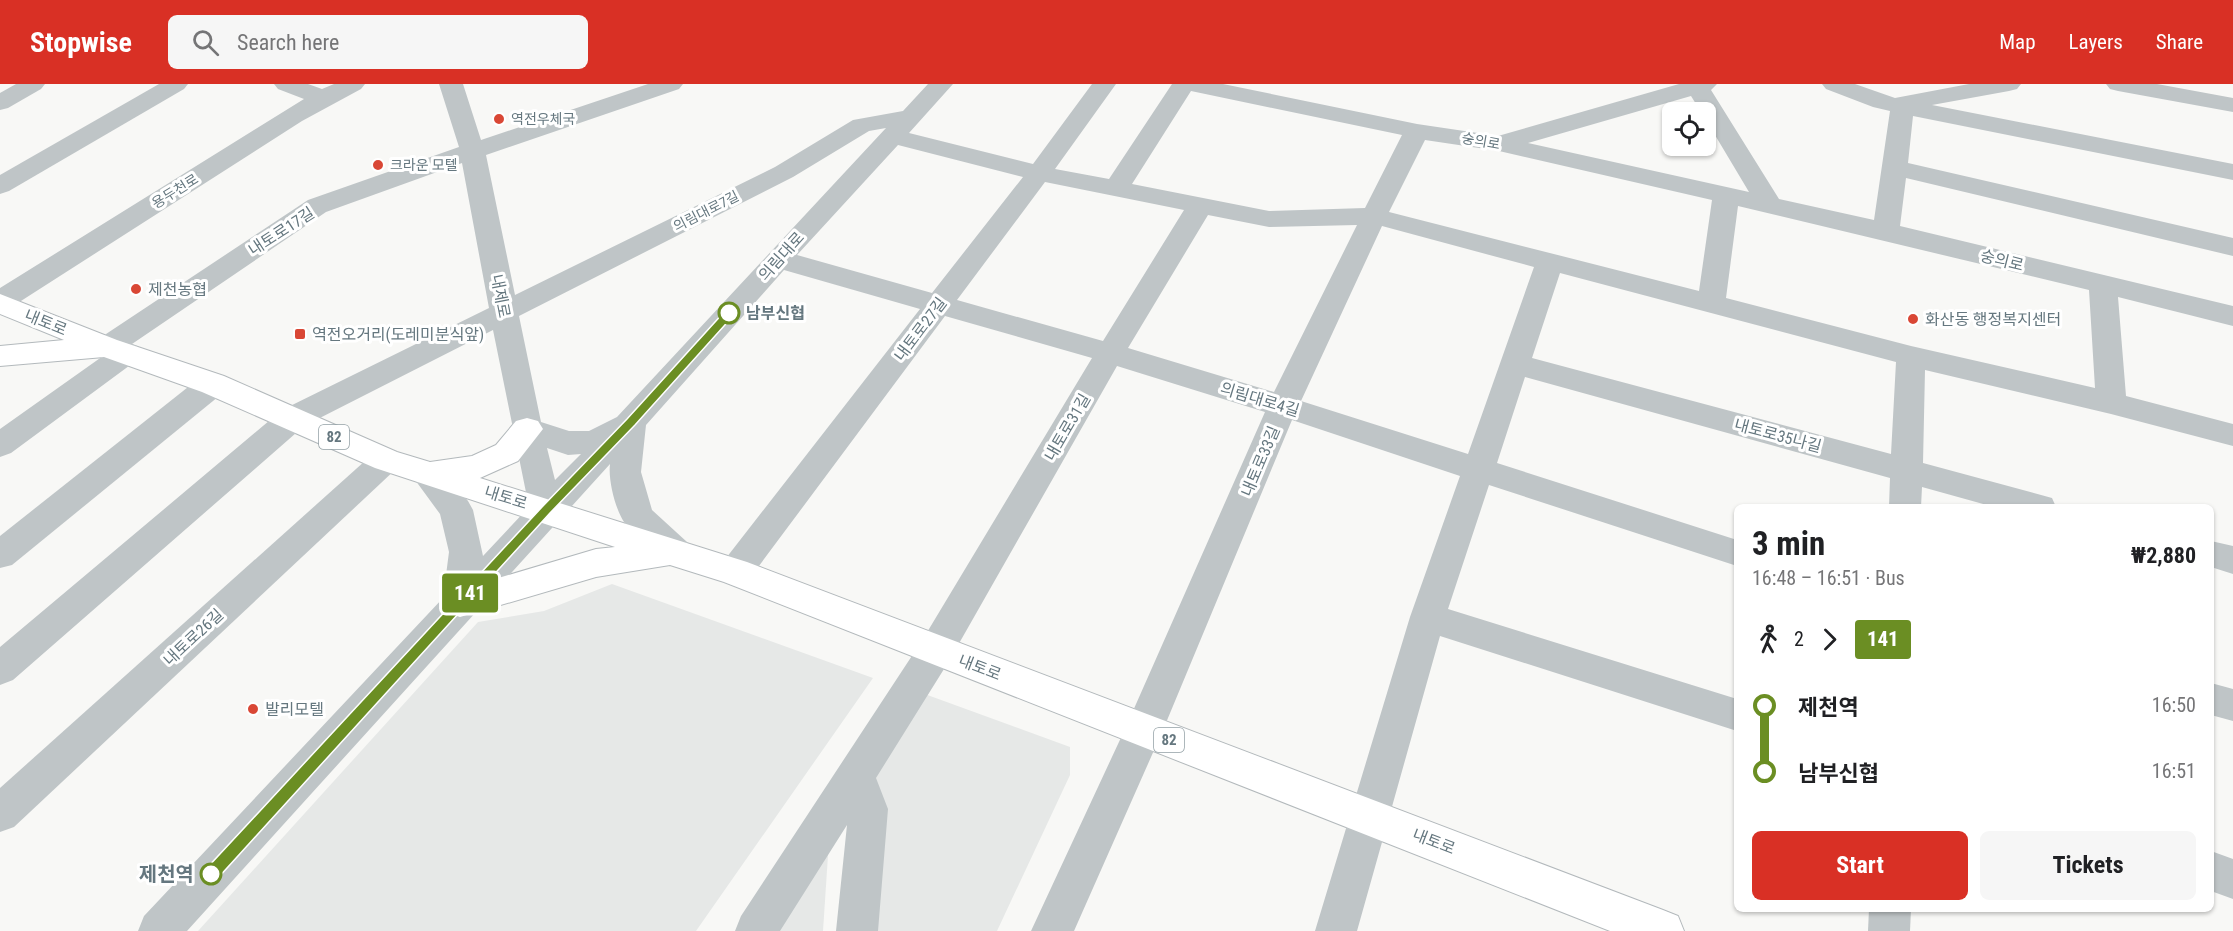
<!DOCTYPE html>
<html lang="en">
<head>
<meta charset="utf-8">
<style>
  body { margin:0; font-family:"Roboto Condensed","Noto Sans KR",sans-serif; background:#f6f6f6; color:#202124; height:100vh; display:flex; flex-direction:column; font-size:22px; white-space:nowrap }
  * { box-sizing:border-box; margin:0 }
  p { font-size:20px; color:#757577 }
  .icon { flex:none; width:33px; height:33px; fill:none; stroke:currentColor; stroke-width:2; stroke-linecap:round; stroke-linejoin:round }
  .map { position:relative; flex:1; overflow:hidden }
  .drawer { position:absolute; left:1734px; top:420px; width:480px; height:408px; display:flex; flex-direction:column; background:#fff; border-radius:9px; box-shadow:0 2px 4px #0004 }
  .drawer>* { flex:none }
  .badge { padding:0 12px; border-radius:4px; font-size:21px; line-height:39px }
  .controls { position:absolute; left:1662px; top:18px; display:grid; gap:12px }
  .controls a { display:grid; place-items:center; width:54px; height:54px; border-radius:9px; background:#fff; box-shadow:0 2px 4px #0004; font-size:30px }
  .map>.badge { position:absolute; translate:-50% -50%; box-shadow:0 0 0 3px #fff }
  .legs { display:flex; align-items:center; gap:9px; height:66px; padding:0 18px; font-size:20px }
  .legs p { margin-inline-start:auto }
  .headline { display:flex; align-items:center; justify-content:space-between; height:102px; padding:0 18px }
  h1 { font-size:33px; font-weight:700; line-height:45px }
  .button { display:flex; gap:12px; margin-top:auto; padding:12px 18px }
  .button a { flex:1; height:69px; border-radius:9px; background:#d93025; color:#fff; font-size:24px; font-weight:700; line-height:69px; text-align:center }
  .button a+a { background:#f6f6f6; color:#202124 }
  ul { padding:0 18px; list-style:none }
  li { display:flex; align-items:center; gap:21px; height:66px; font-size:22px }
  li i { display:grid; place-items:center; width:9px; height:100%; margin:0 8px; background:currentColor }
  li i::after { content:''; width:15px; height:15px; margin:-8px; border:4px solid; border-radius:50%; background:#fff }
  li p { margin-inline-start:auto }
  li:first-child i { background:linear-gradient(#0000 50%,currentColor 0) }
  li:last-child i { background:linear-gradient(currentColor 50%,#0000 0) }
  header { display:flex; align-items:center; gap:36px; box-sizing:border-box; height:84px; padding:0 30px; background:#d93025; color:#fff }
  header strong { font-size:28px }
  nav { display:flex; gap:33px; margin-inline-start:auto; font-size:21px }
  .search { width:420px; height:54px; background:#f6f6f6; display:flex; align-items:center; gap:15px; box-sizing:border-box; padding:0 21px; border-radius:9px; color:#757577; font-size:22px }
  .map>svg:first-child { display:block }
</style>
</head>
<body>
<header>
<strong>Stopwise</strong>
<div class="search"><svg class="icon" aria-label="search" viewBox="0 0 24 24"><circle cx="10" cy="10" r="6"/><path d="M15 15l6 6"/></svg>Search here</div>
<nav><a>Map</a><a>Layers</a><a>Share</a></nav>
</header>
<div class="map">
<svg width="2233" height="847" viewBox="0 0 2233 847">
  <rect width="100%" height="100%" fill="#f8f8f6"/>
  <g fill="#e6e8e7">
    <path d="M612,500L873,594L696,847H198L478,538L544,527Z"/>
    <path d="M911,605L1070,663V691L997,847H863L875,689Z"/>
    <path d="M830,741L823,847H767Z"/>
  </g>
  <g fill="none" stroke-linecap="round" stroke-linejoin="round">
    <defs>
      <path id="major" d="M0,210L117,256L224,292L397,368L430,378L472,372L496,361L516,337L527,334L538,337L543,345L518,377L480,394L747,478L1663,826L1678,832L1684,847H1610L724,498L670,481L596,493L460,533L448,529L442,519L448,509L596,465L615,463L375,384L202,308L104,273L0,282V262L64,256L0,230Z"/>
    </defs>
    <use href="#major" stroke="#b3b9bc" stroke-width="2"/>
    <g fill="#bfc5c7" fill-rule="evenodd">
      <path d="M16,0H45L41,5L8,24L0,26V9Z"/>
      <path d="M159,0H188L184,5L9,107L0,110V91Z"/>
      <path d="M274,0H308L322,5L334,0H365L361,5L302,37L10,224L0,226V204L304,15L278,5Z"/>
      <path d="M439,0H463L481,56L648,0H683L679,5L486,71L515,211L775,83L853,36L903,27L928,0H953L909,49L1033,80L1092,0H1116L1055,85L1109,95L1172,0H1223L1417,40L1498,52L1679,0H1717L1711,6L1779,115L1874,136L1890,27L1873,23L1826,5L1822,0H1855L1895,14L1969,0H2021L2017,5L2009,7L1932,21L2233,80V96L1913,32L1908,79L2233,154V172L1906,94L1900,142L2233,222V242L2118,213L2126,312L2233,340V362L2111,330L1925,286L1923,379L2052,414L2056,423H1994L1922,403L1921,423H1889L1890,394L1525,293L1497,379L1737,456V482L1489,401L1448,525L1737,615V647L1440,552L1357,847H1315L1410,533L1460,392L1292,336L1163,646L1074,847H1031L1125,645L1265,328L1117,282L949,577L876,694L888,725L878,847H836L847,741L780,847H735L741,832L923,555L1092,274L945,232L747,498L735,502L723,498L718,488L723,478L920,225L784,186L646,341L641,388L652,426L687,458L692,467L687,476C683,478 678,480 674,480C662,479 630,449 624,438C615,424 608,396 610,380L187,847H138L144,832L443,514L449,468L440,430L410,389L415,380L426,377L437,380L468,417L473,426L483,472L529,423L493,246L304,342L13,596L0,601V563L282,326L489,224L462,79L326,128L132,260L137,262L142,269L137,276L11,369L0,373V345L103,272L97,270L92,263L97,256L308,116L459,63ZM1191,7L1402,51L1365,124L1269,127L1132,100ZM1691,12L1701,28H1706V36L1749,108L1528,59ZM886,44L617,333L589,347H569L541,338L519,232L793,93L869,47ZM1425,56L1499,67L1712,116L1699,207L1389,128ZM898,61L1023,93L932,209L797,171ZM1045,98L1184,126L1103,257L957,216ZM1738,122L2089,206L2095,304L1911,262L1726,214ZM1208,131L1269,143L1357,141L1274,308L1128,264ZM1382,142L1534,183L1468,370L1301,317ZM1560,189L1896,278L1891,370L1532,274ZM547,364L568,371L581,370L555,396Z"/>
      <path d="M2106,0H2157L2233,14V28L2118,7L2110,5Z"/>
      <path d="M213,289L224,292L228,300L224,308L12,481L0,484V452L202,292Z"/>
      <path d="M386,364L397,368L402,376L397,384L14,743L0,748V704L375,368Z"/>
      <path d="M2211,457L2233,462V490L2211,483Z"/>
      <path d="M2211,599L2233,605V637L2211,631Z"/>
      <path d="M2211,767L2233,775V815L2211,807Z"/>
      <path d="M1869,825H1911L1910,847H1868Z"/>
    </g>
    <use href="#major" fill="#fff" fill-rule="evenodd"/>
  </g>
  <path fill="#6b8e23" stroke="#fff" stroke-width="1.5" d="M729,226L733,227V232L635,341L550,429L217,795L211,797L206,795L204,790L206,785L542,423L627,335L725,227Z"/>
  <g fill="#d94735" stroke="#fff" stroke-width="2">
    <circle cx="499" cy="35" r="6"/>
    <circle cx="378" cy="81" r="6"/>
    <circle cx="136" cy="205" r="6"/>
    <circle cx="1913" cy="235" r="6"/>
    <rect x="294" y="244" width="12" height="12" rx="3"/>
    <circle cx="253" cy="625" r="6"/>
  </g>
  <g fill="#fff" stroke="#6b8e23" stroke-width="3">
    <circle cx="729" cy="229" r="10"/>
    <circle cx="211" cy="790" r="10"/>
  </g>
  <g text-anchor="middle" stroke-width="6" stroke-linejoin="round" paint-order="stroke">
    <g font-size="14" fill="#65777f" stroke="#fff" text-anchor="start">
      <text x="511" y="40">역전우체국</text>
      <text x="390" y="86">크라운 모텔</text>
    </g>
    <g font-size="14" fill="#65777f" stroke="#fff">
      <text transform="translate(1481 57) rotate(10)" y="5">숭의로</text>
      <text transform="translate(175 107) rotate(-32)" y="5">용두천로</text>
      <text transform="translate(706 127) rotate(-27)" y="5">의림대로7길</text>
    </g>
    <g fill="#fff" stroke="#93a0a5" stroke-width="1.5">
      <rect x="319" y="341" width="30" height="24" rx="4.5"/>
      <rect x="1154" y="644" width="30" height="24" rx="4.5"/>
    </g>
    <g font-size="15" font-weight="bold" fill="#65777f">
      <text x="334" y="358">82</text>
      <text x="1169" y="661">82</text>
    </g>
    <g font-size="16" fill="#65777f" stroke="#fff">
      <text transform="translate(281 147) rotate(-33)" y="6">내토로17길</text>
      <text transform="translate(781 172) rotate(-48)" y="6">의림대로</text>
      <text transform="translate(2002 176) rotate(14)" y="6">숭의로</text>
      <text transform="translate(501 212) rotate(79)" y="6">내제로</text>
      <text transform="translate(46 238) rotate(22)" y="6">내토로</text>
      <text transform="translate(920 245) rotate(-53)" y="6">내토로27길</text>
      <text transform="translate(1260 315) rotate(17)" y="6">의림대로4길</text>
      <text transform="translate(1067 343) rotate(-60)" y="6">내토로31길</text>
      <text transform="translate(1778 351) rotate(15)" y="6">내토로35나길</text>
      <text transform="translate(1260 377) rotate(-67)" y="6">내토로33길</text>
      <text transform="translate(506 413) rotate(17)" y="6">내토로</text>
      <text transform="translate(193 553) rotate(-43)" y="6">내토로26길</text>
      <text transform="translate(980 583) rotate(21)" y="6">내토로</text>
      <text transform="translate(1434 757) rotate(21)" y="6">내토로</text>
    </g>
    <g font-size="16" fill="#65777f" stroke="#fff" text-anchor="start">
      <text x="148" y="211">제천농협</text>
      <text x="1925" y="241">화산동 행정복지센터</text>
      <text x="312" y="256">역전오거리(도레미분식앞)</text>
      <text x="265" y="631">발리모텔</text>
    </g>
    <g font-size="16" font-weight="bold" fill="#65777f" stroke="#fff" text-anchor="start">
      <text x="746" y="235">남부신협</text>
    </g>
    <g font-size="20" font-weight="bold" fill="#65777f" stroke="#fff" text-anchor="end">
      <text x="194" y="797">제천역</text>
    </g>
  </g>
</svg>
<div class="controls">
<a><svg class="icon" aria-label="locate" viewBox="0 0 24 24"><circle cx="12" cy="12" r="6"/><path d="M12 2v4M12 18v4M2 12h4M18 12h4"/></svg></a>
</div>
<b class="badge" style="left:470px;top:509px;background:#6b8e23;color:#fff">141</b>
<section class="drawer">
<div class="headline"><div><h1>3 min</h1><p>16:48 – 16:51 · Bus</p></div><b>₩2,880</b></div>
<div class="legs"><svg class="icon" aria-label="walk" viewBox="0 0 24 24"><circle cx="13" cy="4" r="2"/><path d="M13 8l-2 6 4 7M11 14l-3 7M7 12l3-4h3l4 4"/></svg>2<svg class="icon" aria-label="forward" viewBox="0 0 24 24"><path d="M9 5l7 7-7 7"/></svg><b class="badge" style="background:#6b8e23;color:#fff">141</b></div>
<ul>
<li><i style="color:#6b8e23"></i><b>제천역</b><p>16:50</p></li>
<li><i style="color:#6b8e23"></i><b>남부신협</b><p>16:51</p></li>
</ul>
<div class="button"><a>Start</a><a>Tickets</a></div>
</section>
</div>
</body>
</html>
